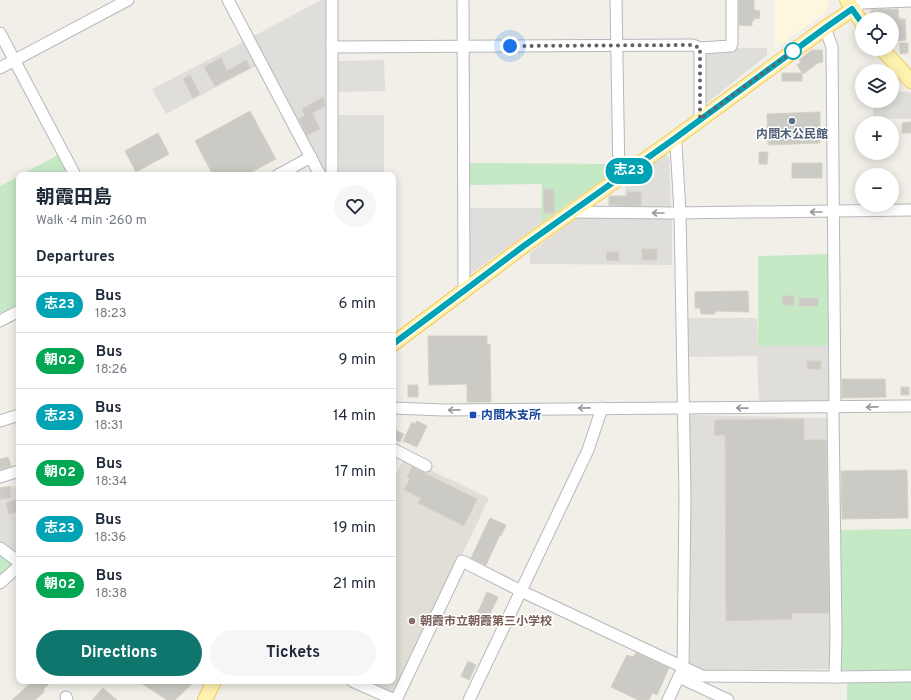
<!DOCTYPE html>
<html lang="en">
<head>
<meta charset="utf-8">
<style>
  body { margin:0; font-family:Overpass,"Noto Sans JP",sans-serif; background:#f6f6f7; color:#1f2937; height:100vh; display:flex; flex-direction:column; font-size:15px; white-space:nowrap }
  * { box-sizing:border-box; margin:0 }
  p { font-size:13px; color:#747a83 }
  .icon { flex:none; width:22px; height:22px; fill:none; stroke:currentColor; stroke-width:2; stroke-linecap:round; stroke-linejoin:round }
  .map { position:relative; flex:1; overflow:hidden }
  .panel { position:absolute; left:16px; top:172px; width:380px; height:512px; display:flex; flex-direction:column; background:#fff; border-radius:8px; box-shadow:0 2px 10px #0003 }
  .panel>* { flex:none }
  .badge { padding:0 8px; border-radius:13px; font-size:14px; line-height:26px }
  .controls { position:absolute; left:855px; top:12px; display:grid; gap:8px }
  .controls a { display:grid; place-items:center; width:44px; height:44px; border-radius:50%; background:#fff; box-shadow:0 2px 10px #0003; font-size:20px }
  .you { position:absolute; width:20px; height:20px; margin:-10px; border:3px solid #fff; border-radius:50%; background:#1a73e8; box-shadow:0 0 0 6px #1a73e833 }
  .map>.badge { position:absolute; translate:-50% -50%; box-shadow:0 0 0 2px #fff }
  h2 { padding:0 20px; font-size:15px; line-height:36px }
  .round { display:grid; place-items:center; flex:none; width:42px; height:42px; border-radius:21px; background:#f6f6f7 }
  .summary { display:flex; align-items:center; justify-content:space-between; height:68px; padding:0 20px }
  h1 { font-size:19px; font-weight:700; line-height:30px }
  .cta { display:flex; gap:8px; margin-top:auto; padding:8px 20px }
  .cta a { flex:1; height:46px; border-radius:24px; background:#0f766e; color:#fff; font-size:16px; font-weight:700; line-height:46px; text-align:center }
  .cta a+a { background:#f6f6f7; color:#1f2937 }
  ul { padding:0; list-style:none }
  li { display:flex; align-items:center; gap:12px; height:56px; padding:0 20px; border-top:1px solid #e0e1e3 }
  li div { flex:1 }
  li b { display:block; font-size:15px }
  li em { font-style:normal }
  li .badge { min-width:44px; font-weight:700; text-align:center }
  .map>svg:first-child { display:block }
</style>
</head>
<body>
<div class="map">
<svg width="911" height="700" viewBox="0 0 911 700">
  <rect width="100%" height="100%" fill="#f1efe8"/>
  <path fill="#fef7e0" d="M775,0H829L826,12L775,49Z"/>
  <g fill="#e0deda">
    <path d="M321,0H326L330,175H326L252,37Z"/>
    <path d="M245,41L258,65L166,114L152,89Z"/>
    <path d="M736,48H767V55L703,106V51Z"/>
    <path d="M384,60L385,91L337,92V61Z"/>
    <path d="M892,92H909L911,93V119L873,118V101H892Z"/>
    <path d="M338,115H384V175H339Z"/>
    <path d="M665,155L669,157L671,209H625V183Z"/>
    <path d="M468,208H542L541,223L468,276Z"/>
    <path d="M579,216H672V265L530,264V253Z"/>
    <path d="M687,318H757L758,346H830L831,400L828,402L759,403L757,356L687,357Z"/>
    <path d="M688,415L830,418L829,613L830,669L701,670L690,664Z"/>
    <path d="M15,486L19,502V559L0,544V488Z"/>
  </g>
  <path fill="#e1ded6" d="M405,458L489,498L395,697L362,681H393V472L396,473Z"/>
  <g fill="#c5e8c5">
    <path d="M58,155L69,175H20Z"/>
    <path d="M467,163L615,164V171L541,223L542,184L467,185Z"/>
    <path d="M19,176V306L0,316V186Z"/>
    <path d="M830,254V346H758V256Z"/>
    <path d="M911,529V670H840L838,530Z"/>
    <path d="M0,552L14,563L0,582Z"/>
    <path d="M911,680V700H847V681Z"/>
  </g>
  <g fill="#cccac5" stroke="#d6d1c6">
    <path d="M739,0H754V10L760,11L759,19L754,18V21H752V26L739,25Z"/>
    <path d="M898,9L899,19H905L906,40L894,41L892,19H871V10Z"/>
    <path d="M900,43H908V53L900,54Z"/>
    <path d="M812,50H822L823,62L818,63L803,74L797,65L801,62L799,60Z"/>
    <path d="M221,58L227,71L246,60L250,68L215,86L204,67Z"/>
    <rect x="782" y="73" width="20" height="8"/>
    <path d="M190,75L200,94L193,98L183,79Z"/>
    <path d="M323,97L325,101V106L312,113L320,129L307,135L299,119L305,116L302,109Z"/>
    <path d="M250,111L276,159L246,175H213L195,141Z"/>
    <path d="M820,112V143L768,145L767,114Z"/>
    <path d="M911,122V133H902V123Z"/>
    <path d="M158,133L169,154L136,172L125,151Z"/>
    <path d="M759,152H768L767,164H759Z"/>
    <rect x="792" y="163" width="30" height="15"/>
    <rect x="544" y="189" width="10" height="24"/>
    <path d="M627,192H641V206L609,205V196H627Z"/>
    <rect x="642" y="249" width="15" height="11"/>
    <path d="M607,252H619V261L606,260Z"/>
    <path d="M740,291H748L749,312L715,311V314H701L700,308H695V292Z"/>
    <path d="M782,296H794V305H783Z"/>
    <rect x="799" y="298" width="19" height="8"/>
    <path d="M428,336H487V345L490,344L491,402H467V384L429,385Z"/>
    <path d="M807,361H821V369H808Z"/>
    <path d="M842,379H885L886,397L842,398Z"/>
    <rect x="408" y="385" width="10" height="12"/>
    <rect x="901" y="387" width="8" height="8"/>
    <path d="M804,419V440H826L829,613H791L792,619L726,621L725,435H714L715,420Z"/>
    <path d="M417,421L427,426L417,447L403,441L412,422L415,424Z"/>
    <path d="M393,429L404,434L400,442L393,439Z"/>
    <path d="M8,457L11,466L0,470V459Z"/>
    <path d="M412,467L477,499L464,526L418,503L421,498L404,490L410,478L407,477Z"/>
    <path d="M907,470L908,518L842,519L841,471Z"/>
    <path d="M10,486L11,498L0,499V488Z"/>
    <path d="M19,499V511L9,514L6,503Z"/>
    <path d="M490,518L506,525L501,536L500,535L486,565L471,558Z"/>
    <path d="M487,592L498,597L489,616L478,612Z"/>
    <path d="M636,653L669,668L657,695L652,693L649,700H638L611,687L627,655L633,657Z"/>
    <path d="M468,661L476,665L469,680L461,676Z"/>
    <path d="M33,681H52L43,690L45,691L35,700H12Z"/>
    <path d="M138,681H195L175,700H167Z"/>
    <path d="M103,688L117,700H92Z"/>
  </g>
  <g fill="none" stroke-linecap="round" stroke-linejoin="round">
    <defs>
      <g id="minor">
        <path d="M228,0L320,175"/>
        <path d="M332,0V175"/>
        <path d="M463,0L464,289"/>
        <path d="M616,0L619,178"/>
        <path d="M853,9L861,3L911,1"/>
        <path d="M825,28L832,47L835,407L833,412L836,636L835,677"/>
        <path d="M0,33L75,175"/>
        <path d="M332,47L693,45L700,48"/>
        <path d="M0,68L128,0"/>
        <path d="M700,119V48L731,46L732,43V0"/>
        <path d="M278,175L311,157"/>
        <path d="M572,212L673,213L911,210"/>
        <path d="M0,321L19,311"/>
        <path d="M393,408L443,410L911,406"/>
        <path d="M0,421L19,415"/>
        <path d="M393,449L426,466"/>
        <path d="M0,477L19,471"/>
        <path d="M0,548L19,562"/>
        <path d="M0,583L19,566"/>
        <path d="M679,677L728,700"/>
        <path d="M352,681L395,700"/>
        <path d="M66,697L67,700"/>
        <path d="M396,700L462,561L521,591L702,676L835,677L911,676"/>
        <path d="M469,700L588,450L602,408"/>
        <path d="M668,700L683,668L685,496L680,212L676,145L674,139"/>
      </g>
      <g id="major">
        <path d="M847,0L862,23"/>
        <path d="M882,49L911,81"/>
        <path d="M393,344L525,245L674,139L825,28L853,9"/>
        <path d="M205,700L214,681"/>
      </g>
    </defs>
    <use href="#minor" stroke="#b5b8bc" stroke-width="13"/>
    <use href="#major" stroke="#f2c960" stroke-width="16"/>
    <use href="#minor" stroke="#fff" stroke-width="11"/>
    <use href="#major" stroke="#fff2af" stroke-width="14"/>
  </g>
  <defs><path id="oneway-shaft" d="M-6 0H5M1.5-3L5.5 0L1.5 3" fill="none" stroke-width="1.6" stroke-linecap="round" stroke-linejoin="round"/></defs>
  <g stroke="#979a9d">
    <use href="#oneway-shaft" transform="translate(816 212) rotate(180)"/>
    <use href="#oneway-shaft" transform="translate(658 213) rotate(-180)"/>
    <use href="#oneway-shaft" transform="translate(872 407) rotate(179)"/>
    <use href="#oneway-shaft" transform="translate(584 408) rotate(179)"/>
    <use href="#oneway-shaft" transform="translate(742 408) rotate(-179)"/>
    <use href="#oneway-shaft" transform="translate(454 410) rotate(179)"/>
  </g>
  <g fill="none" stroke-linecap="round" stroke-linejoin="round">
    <defs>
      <path id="line" d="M393,344L525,245L674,139L825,28L852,9L862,23"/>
    </defs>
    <use href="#line" stroke="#fff" stroke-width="9"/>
    <use href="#line" stroke="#00a3b4" stroke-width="6"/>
    <path stroke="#5f6368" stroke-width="4" stroke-dasharray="0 7.2" d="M510,46L693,45L700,48V119L793,51"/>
  </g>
  <circle fill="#fff" stroke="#00a3b4" stroke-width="2" cx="793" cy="51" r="8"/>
  <circle fill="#5c6f8a" stroke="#fff" stroke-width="1.5" cx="792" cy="121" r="4"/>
  <rect fill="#1a4fb4" stroke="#fff" stroke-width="1.5" x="469" y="411" width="8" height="8" rx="2"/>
  <circle fill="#8d6e63" stroke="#fff" stroke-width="1.5" cx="412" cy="621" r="4"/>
  <g text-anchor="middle" stroke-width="3" stroke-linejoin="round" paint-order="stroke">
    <g font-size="12" font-weight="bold" fill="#4e5e75" stroke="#fff">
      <text x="792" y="138">内間木公民館</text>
    </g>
    <g font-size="12" font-weight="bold" fill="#164399" stroke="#fff" text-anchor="start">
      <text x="481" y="419">内間木支所</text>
    </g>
    <g font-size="12" font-weight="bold" fill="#785e54" stroke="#fff" text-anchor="start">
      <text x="420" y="625">朝霞市立朝霞第三小学校</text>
    </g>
  </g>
</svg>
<div class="controls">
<a><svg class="icon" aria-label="locate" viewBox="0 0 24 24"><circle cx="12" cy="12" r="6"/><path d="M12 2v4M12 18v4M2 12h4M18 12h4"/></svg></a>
<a><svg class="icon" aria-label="layers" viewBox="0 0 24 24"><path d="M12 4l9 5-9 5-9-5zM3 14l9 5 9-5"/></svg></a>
<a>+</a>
<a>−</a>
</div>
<div class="you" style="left:510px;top:46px"></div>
<b class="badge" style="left:629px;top:171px;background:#00a3b4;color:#fff">志23</b>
<section class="panel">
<div class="summary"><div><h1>朝霞田島</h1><p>Walk · 4 min · 260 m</p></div><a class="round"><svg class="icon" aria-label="heart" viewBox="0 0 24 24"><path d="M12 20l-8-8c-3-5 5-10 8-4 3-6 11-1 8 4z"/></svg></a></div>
<h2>Departures</h2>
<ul>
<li><span class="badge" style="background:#00a3b4;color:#fff">志23</span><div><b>Bus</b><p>18:23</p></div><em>6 min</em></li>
<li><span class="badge" style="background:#00a651;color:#fff">朝02</span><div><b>Bus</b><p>18:26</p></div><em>9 min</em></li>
<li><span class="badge" style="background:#00a3b4;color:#fff">志23</span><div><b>Bus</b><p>18:31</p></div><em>14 min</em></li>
<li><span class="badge" style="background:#00a651;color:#fff">朝02</span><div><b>Bus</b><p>18:34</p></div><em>17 min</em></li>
<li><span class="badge" style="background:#00a3b4;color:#fff">志23</span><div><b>Bus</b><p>18:36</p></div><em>19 min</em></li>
<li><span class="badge" style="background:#00a651;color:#fff">朝02</span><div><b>Bus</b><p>18:38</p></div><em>21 min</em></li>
</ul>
<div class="cta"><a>Directions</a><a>Tickets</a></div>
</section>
</div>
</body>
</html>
